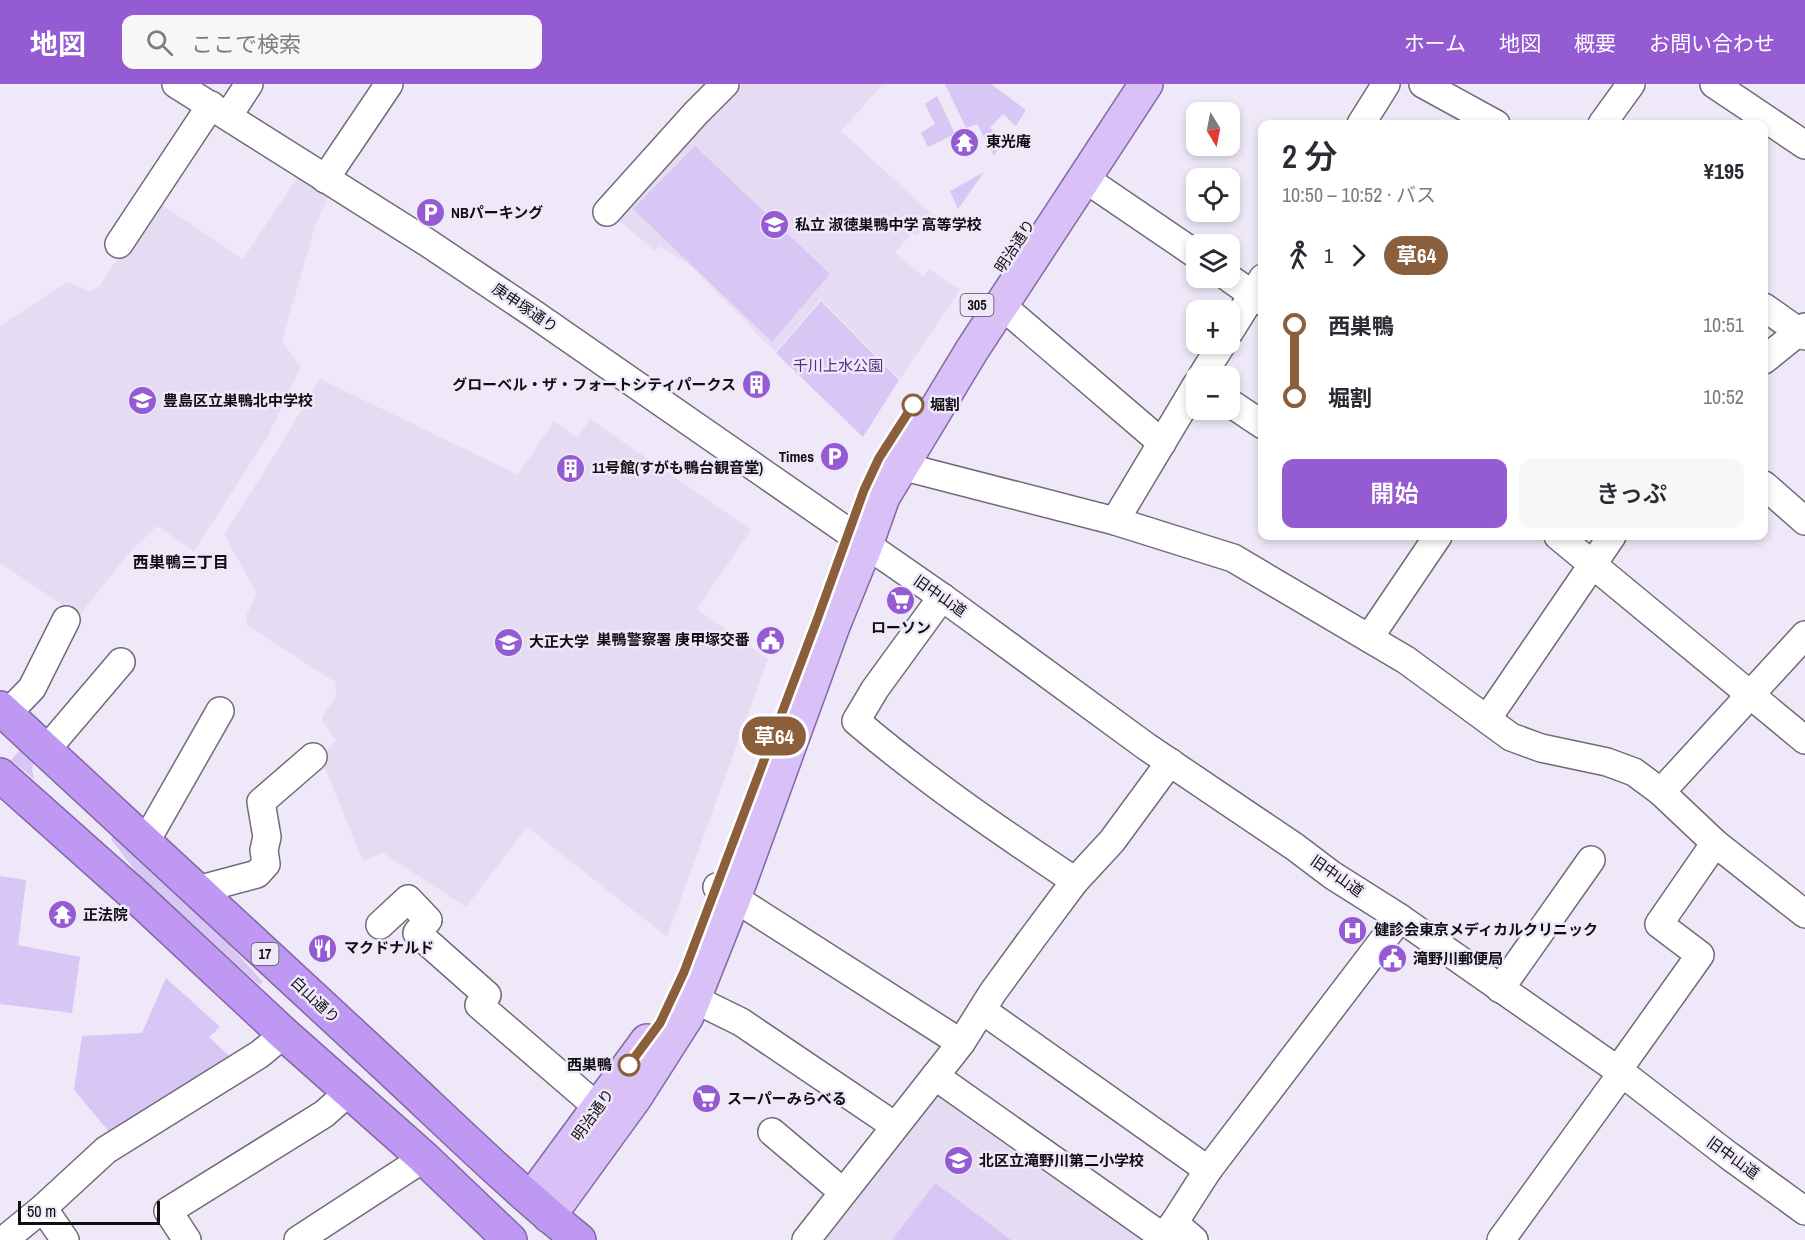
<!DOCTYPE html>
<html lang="ja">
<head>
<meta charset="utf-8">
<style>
  body { margin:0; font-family:"Archivo Narrow","Noto Sans JP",sans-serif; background:#f7f7f7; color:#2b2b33; height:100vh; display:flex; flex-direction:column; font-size:22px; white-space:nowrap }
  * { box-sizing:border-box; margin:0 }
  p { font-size:20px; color:#7c7c81 }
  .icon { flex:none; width:33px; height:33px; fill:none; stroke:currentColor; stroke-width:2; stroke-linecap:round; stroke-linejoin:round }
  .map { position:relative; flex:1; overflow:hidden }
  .panel { position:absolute; left:1258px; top:36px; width:510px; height:420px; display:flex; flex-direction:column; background:#fff; border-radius:12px; box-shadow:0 3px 9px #0003 }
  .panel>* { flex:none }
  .badge { padding:0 12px; border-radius:20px; font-size:21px; line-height:39px }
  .needle { width:39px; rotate:170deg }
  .buttons { position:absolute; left:1186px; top:18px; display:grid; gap:12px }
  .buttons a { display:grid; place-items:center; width:54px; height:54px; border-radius:12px; background:#fff; box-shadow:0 3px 9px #0003; font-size:30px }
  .scale { position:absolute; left:18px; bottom:15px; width:142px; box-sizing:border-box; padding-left:6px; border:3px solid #100e13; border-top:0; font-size:16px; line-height:21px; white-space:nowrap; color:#100e13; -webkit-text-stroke:4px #eee8f8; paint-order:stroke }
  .map>.badge { position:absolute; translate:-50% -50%; box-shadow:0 0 0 3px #fff }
  .legs { display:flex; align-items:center; gap:9px; height:66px; padding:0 24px; font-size:20px }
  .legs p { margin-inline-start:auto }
  .overview { display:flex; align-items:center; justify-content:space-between; height:102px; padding:0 24px }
  h1 { font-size:33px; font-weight:600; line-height:45px }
  .button { display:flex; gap:12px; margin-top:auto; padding:12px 24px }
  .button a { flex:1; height:69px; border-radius:12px; background:#945bd3; color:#fff; font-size:24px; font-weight:600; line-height:69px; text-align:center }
  .button a+a { background:#f7f7f7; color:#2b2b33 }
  ul { padding:0 24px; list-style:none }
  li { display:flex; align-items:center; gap:21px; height:72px; font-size:22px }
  li i { display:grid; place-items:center; width:9px; height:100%; margin:0 8px; background:currentColor }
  li i::after { content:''; width:15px; height:15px; margin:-8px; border:4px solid; border-radius:50%; background:#fff }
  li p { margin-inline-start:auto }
  li:first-child i { background:linear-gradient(#0000 50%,currentColor 0) }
  li:last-child i { background:linear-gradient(currentColor 50%,#0000 0) }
  header { display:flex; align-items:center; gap:36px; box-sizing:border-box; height:84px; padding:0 30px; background:#945bd3; color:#fff }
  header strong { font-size:28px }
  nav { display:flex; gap:33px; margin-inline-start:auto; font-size:21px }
  .search { width:420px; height:54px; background:#f7f7f7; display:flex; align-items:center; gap:15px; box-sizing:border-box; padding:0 21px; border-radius:12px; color:#7c7c81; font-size:22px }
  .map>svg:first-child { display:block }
</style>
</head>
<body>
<header>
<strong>地図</strong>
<div class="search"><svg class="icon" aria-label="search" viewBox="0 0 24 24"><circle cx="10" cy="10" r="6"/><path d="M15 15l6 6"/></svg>ここで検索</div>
<nav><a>ホーム</a><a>地図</a><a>概要</a><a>お問い合わせ</a></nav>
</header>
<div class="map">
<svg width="1805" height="1156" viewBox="0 0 1805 1156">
  <rect width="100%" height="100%" fill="#eee8f8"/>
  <g fill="#e5dcf3">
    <path d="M743,0H883L841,47L932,130L918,151L911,149L895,169L924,193L929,185L960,206L900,295L821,215L775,268L690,181L659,162L655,167L615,133Z"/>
    <path d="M300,90L331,108L316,139L282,257L301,283L268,352L194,467L157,442L128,470L79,532L0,479V242L67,198L90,207L100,202L155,116L243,175Z"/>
    <path d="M320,295L518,391L554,337L577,354L590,335L751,446L697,525L768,575L667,853L527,743L466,823L383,769L363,777L320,672L336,657L322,636L325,627L336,614L335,598L247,541L246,532L257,510L224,450L276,369Z"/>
    <path d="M928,1007H941L1143,1147L1142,1156H813Z"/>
  </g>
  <g fill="#d8c6f5">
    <path d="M945,0H991L1026,26L1016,42L1003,30L990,44L1004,57L994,72L977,40L966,44Z"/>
    <path d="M937,12L955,50L928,63L921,49L935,40L925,20Z"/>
    <path d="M695,62L830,190L772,258L633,125Z"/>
    <path d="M984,88L958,125L950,107Z"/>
    <path d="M821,217L899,296L863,353L776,269Z"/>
    <path d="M22,664L34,676L32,686L34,695L11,676Z"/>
    <path d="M116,750L195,822L263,898L259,901L143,797L111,755Z"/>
    <path d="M0,792L26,796L18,861L80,873L72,929L0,920Z"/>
    <path d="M166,894L220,943L209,953L229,972L112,1051L74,1006L82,952L142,949Z"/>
    <path d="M935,1099L1011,1156H892Z"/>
  </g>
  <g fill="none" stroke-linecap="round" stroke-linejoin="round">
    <defs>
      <g id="minor">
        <path d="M176,0L428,159L534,230L942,513L1147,663L1295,763L1332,791L1400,834L1622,989L1728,1071L1805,1127"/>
        <path d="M1423,0L1496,40"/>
        <path d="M1714,0L1805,61"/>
        <path d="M228,32L249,0"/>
        <path d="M1361,40L1386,0"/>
        <path d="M1602,40L1631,0"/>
        <path d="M1084,94L1197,171"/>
        <path d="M325,95L389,0"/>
        <path d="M607,128L696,29L725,0"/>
        <path d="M119,160L211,21"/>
        <path d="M1229,194L1263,218"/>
        <path d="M1001,221L1162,359"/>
        <path d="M1764,223L1805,252"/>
        <path d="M1230,247L1263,194"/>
        <path d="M1764,276L1805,243"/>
        <path d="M1202,292L1222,260"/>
        <path d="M1230,319L1263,341"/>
        <path d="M901,382L1115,437L1233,474L1406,576L1511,653L1541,664L1607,678L1634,688L1661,708L1715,759L1805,830"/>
        <path d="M1764,401L1805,437"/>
        <path d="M1115,437L1197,300"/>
        <path d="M1558,452L1805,656"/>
        <path d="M942,513L875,605L856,637C925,696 1000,747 1075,797"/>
        <path d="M1369,554L1438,452"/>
        <path d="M7,630L32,604L66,536"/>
        <path d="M1487,635L1612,452"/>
        <path d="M46,666L121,578"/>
        <path d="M1661,708L1805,551"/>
        <path d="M146,757L220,627"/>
        <path d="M717,803L961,959"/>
        <path d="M197,806L257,790L266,780L264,766L267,753L261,718L313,673"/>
        <path d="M380,841L408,815L428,836L417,849L487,911L479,921L587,1014"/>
        <path d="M1500,905L1591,776"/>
        <path d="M694,915L741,938L895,1042"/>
        <path d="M982,926L1208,1086"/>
        <path d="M1618,986L1700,871L1659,840L1715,759"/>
        <path d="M935,992L1163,1153"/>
        <path d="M772,1048L843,1108"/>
        <path d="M43,1124L65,1156"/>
        <path d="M1174,1139L1194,1156"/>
        <path d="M10,1151L43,1124L106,1066L260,970L284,950"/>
        <path d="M187,1156L168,1127L324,1030L350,1007"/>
        <path d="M298,1156L424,1074"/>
        <path d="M806,1156L961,959L993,908L1031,856L1075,797L1112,757L1170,678"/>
        <path d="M1160,1156L1174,1139L1208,1086L1400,834"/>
        <path d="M1501,1156L1622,989"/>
      </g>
      <g id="major">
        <path d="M531,1115L647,957"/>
        <path d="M549,1132L634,1015L687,932L734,814L833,542L866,461L883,413L972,266L1146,0"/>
      </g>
      <g id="highway">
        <path d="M0,624C126,740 251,857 377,973C444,1035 508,1099 579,1156"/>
        <path d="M0,691L137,813L284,950L424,1074L510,1156"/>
      </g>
    </defs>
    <use href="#minor" stroke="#716b79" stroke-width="30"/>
    <use href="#major" stroke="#8268a5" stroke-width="36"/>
    <use href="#highway" stroke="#8268a5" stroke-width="36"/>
    <use href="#minor" stroke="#fff" stroke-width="27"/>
    <use href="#major" stroke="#d9c1f8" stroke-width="33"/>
    <use href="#highway" stroke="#bf98f3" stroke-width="33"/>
  </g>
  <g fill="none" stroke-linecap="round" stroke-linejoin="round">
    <defs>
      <path id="line-1" d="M629,981L660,939L684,888L817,536L864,406L879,374L913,321"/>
    </defs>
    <use href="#line-1" stroke="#fff" stroke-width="14"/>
    <use href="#line-1" stroke="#8b5e3c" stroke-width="9"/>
  </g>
  <defs>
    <symbol id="temple-disc" viewBox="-11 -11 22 22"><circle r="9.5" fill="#945bd3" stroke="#eee8f8"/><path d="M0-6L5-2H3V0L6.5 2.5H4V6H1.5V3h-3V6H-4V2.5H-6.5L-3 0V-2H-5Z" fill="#fff"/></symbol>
    <symbol id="parking-disc" viewBox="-11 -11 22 22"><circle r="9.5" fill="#945bd3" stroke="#eee8f8"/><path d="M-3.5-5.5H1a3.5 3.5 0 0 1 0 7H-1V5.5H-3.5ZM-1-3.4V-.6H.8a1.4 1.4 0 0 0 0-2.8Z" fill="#fff"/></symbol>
    <symbol id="school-disc" viewBox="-11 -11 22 22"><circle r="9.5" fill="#945bd3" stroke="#eee8f8"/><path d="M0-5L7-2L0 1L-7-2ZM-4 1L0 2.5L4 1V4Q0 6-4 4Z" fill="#fff"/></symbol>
    <symbol id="building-disc" viewBox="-11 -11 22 22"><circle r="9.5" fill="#945bd3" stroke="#eee8f8"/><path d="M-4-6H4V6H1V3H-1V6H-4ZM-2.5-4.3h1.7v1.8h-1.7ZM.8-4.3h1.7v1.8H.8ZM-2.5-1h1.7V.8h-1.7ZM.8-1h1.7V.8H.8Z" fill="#fff"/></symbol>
    <symbol id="supermarket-disc" viewBox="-11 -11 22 22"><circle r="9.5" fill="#945bd3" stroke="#eee8f8"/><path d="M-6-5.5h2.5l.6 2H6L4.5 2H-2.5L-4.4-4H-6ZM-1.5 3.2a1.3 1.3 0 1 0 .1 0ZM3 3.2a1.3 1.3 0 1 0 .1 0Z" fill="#fff"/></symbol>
    <symbol id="civic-disc" viewBox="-11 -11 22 22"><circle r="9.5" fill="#945bd3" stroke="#eee8f8"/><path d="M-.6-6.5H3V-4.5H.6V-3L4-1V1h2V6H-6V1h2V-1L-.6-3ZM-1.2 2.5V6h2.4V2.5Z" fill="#fff"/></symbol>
    <symbol id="university-disc" viewBox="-11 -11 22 22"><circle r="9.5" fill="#945bd3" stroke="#eee8f8"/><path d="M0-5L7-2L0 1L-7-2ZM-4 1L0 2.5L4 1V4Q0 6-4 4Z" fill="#fff"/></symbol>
    <symbol id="hospital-disc" viewBox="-11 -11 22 22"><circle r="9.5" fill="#945bd3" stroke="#eee8f8"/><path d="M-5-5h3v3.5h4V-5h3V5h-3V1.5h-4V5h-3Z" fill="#fff"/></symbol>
    <symbol id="restaurant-disc" viewBox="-11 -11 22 22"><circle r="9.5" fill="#945bd3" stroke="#eee8f8"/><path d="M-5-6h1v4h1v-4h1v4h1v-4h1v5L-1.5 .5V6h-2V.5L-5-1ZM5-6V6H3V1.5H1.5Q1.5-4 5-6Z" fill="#fff"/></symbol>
  </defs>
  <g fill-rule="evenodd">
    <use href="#temple-disc" x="948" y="42" width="33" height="33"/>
    <use href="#parking-disc" x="414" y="112" width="33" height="33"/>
    <use href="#school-disc" x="758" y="124" width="33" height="33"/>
    <use href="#building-disc" x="740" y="284" width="33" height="33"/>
    <use href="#school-disc" x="126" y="300" width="33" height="33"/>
    <use href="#parking-disc" x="818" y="356" width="33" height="33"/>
    <use href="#building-disc" x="554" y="368" width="33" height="33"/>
    <use href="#supermarket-disc" x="884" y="500" width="33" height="33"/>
    <use href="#civic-disc" x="754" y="540" width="33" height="33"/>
    <use href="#university-disc" x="492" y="542" width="33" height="33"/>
    <use href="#temple-disc" x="46" y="814" width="33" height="33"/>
    <use href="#hospital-disc" x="1336" y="830" width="33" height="33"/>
    <use href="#restaurant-disc" x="306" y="848" width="33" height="33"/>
    <use href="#civic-disc" x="1376" y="858" width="33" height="33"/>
    <use href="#supermarket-disc" x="690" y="998" width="33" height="33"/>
    <use href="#school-disc" x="942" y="1060" width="33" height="33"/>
  </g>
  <g fill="#fff" stroke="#8b5e3c" stroke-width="3">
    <circle cx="913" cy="321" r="10"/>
    <circle cx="629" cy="981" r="10"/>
  </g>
  <g text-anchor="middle" stroke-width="5" stroke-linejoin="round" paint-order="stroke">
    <g fill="#eee8f8" stroke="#534f58" stroke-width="1.5">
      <rect x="960.5" y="210" width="33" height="22" rx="4.5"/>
      <rect x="251.5" y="859" width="27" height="22" rx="4.5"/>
    </g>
    <g font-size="14" font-weight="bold" fill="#100e13">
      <text x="977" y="226">305</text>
      <text x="265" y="875">17</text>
    </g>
    <g font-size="15" font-weight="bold" fill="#100e13" stroke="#eee8f8" text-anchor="start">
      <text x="986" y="63">東光庵</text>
      <text x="451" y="134">NBパーキング</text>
      <text x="795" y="146">私立 淑徳巣鴨中学 高等学校</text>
      <text x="736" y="306" text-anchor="end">グローベル・ザ・フォートシティパークス</text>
      <text x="163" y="322">豊島区立巣鴨北中学校</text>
      <text x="814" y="378" text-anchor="end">Times</text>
      <text x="592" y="389">11号館(すがも鴨台観音堂)</text>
      <text x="901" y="549" text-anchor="middle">ローソン</text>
      <text x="750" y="561" text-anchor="end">巣鴨警察署 庚甲塚交番</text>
      <text x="529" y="563">大正大学</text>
      <text x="83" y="836">正法院</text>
      <text x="1374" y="851">健診会東京メディカルクリニック</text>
      <text x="344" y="869">マクドナルド</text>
      <text x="1413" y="880">滝野川郵便局</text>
      <text x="727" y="1020">スーパーみらべる</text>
      <text x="979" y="1082">北区立滝野川第二小学校</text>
    </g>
    <g font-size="15" fill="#100e13" stroke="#eee8f8">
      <text transform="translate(1015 162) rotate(-57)" y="5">明治通り</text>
      <text transform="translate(525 224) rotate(34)" y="5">庚申塚通り</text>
      <text transform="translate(940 512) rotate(35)" y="5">旧中山道</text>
      <text transform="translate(1337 792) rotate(35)" y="5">旧中山道</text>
      <text transform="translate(315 916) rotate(43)" y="5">白山通り</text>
      <text transform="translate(593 1031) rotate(-54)" y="5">明治通り</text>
      <text transform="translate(1733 1074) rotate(36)" y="5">旧中山道</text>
    </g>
    <g font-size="15" fill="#572b83" stroke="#eee8f8">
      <text x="838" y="287">千川上水公園</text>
    </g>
    <g font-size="15" font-weight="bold" fill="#100e13" stroke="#eee8f8" text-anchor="start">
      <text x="930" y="326">堀割</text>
      <text x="612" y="986" text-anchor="end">西巣鴨</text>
    </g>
    <g font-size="16" font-weight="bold" fill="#100e13" stroke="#eee8f8">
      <text x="181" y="484">西巣鴨三丁目</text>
    </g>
  </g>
</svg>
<div class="buttons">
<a><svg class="needle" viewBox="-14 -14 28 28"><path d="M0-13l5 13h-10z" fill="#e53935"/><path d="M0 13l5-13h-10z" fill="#7c7c81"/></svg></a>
<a><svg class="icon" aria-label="locate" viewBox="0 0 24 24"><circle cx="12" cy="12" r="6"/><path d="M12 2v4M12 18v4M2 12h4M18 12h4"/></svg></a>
<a><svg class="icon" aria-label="layers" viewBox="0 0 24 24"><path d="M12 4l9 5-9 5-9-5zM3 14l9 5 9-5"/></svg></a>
<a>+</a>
<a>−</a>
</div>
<div class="scale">50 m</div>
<b class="badge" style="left:774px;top:652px;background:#8b5e3c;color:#fff">草64</b>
<section class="panel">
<div class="overview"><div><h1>2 分</h1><p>10:50 – 10:52 · バス</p></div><b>¥195</b></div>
<div class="legs"><svg class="icon" aria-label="walk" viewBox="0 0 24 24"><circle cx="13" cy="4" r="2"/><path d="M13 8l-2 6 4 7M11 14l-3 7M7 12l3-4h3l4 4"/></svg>1<svg class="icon" aria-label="forward" viewBox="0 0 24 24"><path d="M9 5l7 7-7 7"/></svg><b class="badge" style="background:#8b5e3c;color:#fff">草64</b></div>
<ul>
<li><i style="color:#8b5e3c"></i><b>西巣鴨</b><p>10:51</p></li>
<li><i style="color:#8b5e3c"></i><b>堀割</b><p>10:52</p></li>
</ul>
<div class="button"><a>開始</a><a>きっぷ</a></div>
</section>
</div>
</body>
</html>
